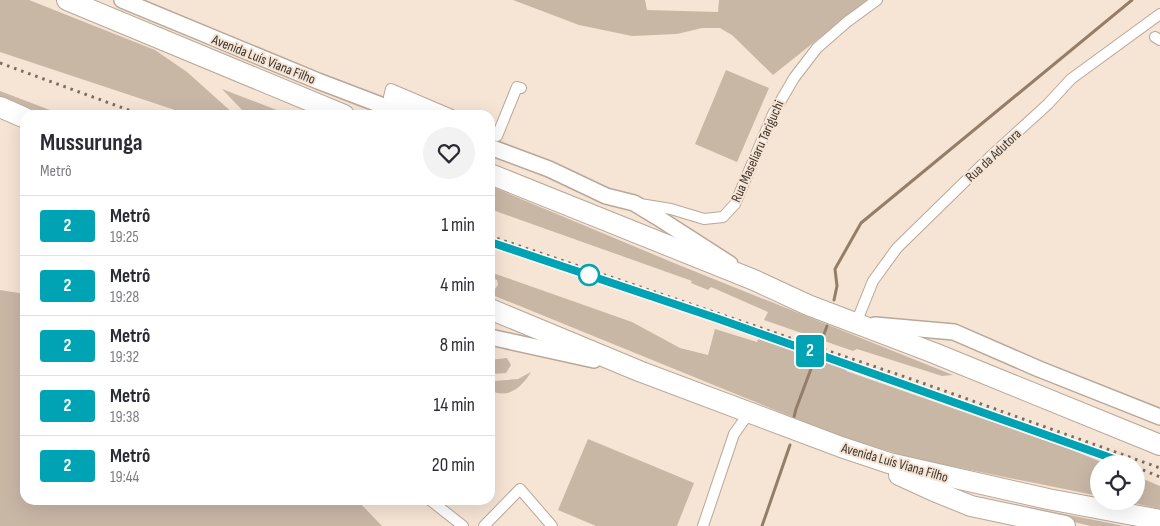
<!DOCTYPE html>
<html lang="pt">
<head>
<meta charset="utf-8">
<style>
  body { margin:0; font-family:"Sofia Sans Condensed",sans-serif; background:#f2f2f3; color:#2b2b33; height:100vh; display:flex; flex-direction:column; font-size:19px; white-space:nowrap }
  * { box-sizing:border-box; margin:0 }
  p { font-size:16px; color:#7c7c81 }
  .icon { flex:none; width:28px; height:28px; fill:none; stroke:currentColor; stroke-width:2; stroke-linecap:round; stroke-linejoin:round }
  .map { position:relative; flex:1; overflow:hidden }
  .panel { position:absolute; left:20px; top:110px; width:475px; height:395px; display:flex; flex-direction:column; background:#fff; border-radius:15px; box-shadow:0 5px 20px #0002 }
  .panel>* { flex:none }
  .badge { padding:0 10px; border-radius:4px; font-size:18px; line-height:32px }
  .buttons { position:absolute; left:1090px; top:455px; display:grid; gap:10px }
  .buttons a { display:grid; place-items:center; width:55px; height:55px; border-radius:50%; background:#fff; box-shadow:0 5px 20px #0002; font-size:25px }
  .map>.badge { position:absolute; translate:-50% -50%; box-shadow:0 0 0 2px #fff }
  .round { display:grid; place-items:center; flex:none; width:52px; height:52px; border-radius:26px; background:#f2f2f3 }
  .headline { display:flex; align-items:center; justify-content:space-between; height:85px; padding:0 20px }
  h1 { font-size:24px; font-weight:700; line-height:38px }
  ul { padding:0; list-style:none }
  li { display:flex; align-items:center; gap:15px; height:60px; padding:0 20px; border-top:1px solid #e1e1e2 }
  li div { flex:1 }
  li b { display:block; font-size:19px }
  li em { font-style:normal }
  li .badge { min-width:55px; font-weight:700; text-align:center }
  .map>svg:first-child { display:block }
</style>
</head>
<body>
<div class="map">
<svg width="1160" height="526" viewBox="0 0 1160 526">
  <rect width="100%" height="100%" fill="#f6e4d4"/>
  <g fill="#c9b7a6">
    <path d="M0,0H29L155,50L187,72L235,115H190L0,52Z"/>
    <path d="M513,0H645L647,10L718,12L719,0H867L773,75L732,35L720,28H702L677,34L632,36L579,25Z"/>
    <path d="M726,70L769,88L737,162L695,144Z"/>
    <path d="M222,89L290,115H250L243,111Z"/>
    <path d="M0,91L63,115H45L0,96Z"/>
    <path d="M490,186L674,263L953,375L942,376L857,349L853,351L764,320L768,312L711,287L708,290L691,283L692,281L490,209Z"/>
    <path d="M490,272L632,322L680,348L708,355L715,329L757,342L758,339L847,369L846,371L1070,449L1106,464H1099V496L911,458L839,436L490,294V290L495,289L498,285L497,280L490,277Z"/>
    <path d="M0,290L25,294V500H357L382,526H0Z"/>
    <path d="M507,358L511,365L506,373L492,374L490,372V360Z"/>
    <path d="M531,372C522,387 508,400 490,390L495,381L518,379Z"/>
    <path d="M588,439L694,483L677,526H596L558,510Z"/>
    <path d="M1136,476L1160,486V509L1125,501H1136Z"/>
    <path d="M980,497L1124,526H1091L991,503L984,501Z"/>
  </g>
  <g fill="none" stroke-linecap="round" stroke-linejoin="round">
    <g stroke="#947d69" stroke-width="3">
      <path d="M834,300L837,286L835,269L861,223L1132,0"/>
      <path d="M794,417L796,409L827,326"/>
      <path d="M762,526L790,445"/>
    </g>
    <defs>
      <g id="street">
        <path d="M1155,37L1160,40"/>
        <path d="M430,115L389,97L391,89L452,115"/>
        <path d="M490,132L497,136L517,87L521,88"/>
        <path d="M640,204L671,209L704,219L723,217L735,204L773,114L794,78L817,48L847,22L877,0"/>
        <path d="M856,323L873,281L897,248L991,156L1048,104L1071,79L1160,14"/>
        <path d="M430,500L463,526"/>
        <path d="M484,526L520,489L552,526"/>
        <path d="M703,526L734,434L749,413"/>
      </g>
      <g id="secondary">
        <path d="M122,0L318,81L407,115"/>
        <path d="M490,147L549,169L606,196L634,203L657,217L730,264"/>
        <path d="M875,325L954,332L1039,369L1160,417"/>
        <path d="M490,337L594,360"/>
      </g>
      <g id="highway">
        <path d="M67,0L344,115"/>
        <path d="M0,107L25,118"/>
        <path d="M490,174L754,280L808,305L934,353L1160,445"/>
        <path d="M490,309L639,371L841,447L889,463L1048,499L1160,520"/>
        <path d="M899,475L934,491L971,506L1065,526"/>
      </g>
    </defs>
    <use href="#street" stroke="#b9a899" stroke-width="12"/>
    <use href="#secondary" stroke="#b9a899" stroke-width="18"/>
    <use href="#highway" stroke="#b9a899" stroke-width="22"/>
    <use href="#street" stroke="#fff" stroke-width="10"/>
    <use href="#secondary" stroke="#fff" stroke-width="15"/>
    <use href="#highway" stroke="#fff" stroke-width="20"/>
    <g stroke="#776d64" stroke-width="3" stroke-dasharray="2.5 5" stroke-linecap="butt">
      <path d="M0,63L142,115"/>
      <path d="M490,236L914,380L1160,468"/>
      <path d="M1136,467L1160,477"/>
    </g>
  </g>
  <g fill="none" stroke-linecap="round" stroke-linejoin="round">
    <defs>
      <path id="line" d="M490,242L716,318L1128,464"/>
    </defs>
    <use href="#line" stroke="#fff" stroke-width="11"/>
    <use href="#line" stroke="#00a3b4" stroke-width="8"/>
  </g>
  <circle fill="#fff" stroke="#00a3b4" stroke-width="2.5" cx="589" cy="275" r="10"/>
  <g text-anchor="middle" stroke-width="4" stroke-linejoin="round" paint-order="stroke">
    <g font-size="14" fill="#3c352f" stroke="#f6e4d4">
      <text transform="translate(264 59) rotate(22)" y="5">Avenida Luís Viana Filho</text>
      <text transform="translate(757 151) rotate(-66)" y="5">Rua Maseliaru Tariguchi</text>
      <text transform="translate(993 155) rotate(-43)" y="5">Rua da Adutora</text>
      <text transform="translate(895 462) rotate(16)" y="5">Avenida Luís Viana Filho</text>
    </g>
  </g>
</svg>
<div class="buttons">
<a><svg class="icon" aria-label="locate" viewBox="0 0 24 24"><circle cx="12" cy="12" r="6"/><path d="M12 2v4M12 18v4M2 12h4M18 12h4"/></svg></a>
</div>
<b class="badge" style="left:810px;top:351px;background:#00a3b4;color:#fff">2</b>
<section class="panel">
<div class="headline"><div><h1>Mussurunga</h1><p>Metrô</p></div><a class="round"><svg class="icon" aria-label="heart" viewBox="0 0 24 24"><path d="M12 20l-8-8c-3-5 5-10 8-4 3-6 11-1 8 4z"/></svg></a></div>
<ul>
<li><span class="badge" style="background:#00a3b4;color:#fff">2</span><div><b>Metrô</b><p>19:25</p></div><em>1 min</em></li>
<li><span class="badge" style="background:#00a3b4;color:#fff">2</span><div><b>Metrô</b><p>19:28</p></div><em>4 min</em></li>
<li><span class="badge" style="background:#00a3b4;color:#fff">2</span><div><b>Metrô</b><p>19:32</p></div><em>8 min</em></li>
<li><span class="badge" style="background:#00a3b4;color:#fff">2</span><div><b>Metrô</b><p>19:38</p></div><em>14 min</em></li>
<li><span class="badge" style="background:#00a3b4;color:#fff">2</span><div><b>Metrô</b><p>19:44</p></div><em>20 min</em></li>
</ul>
</section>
</div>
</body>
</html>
